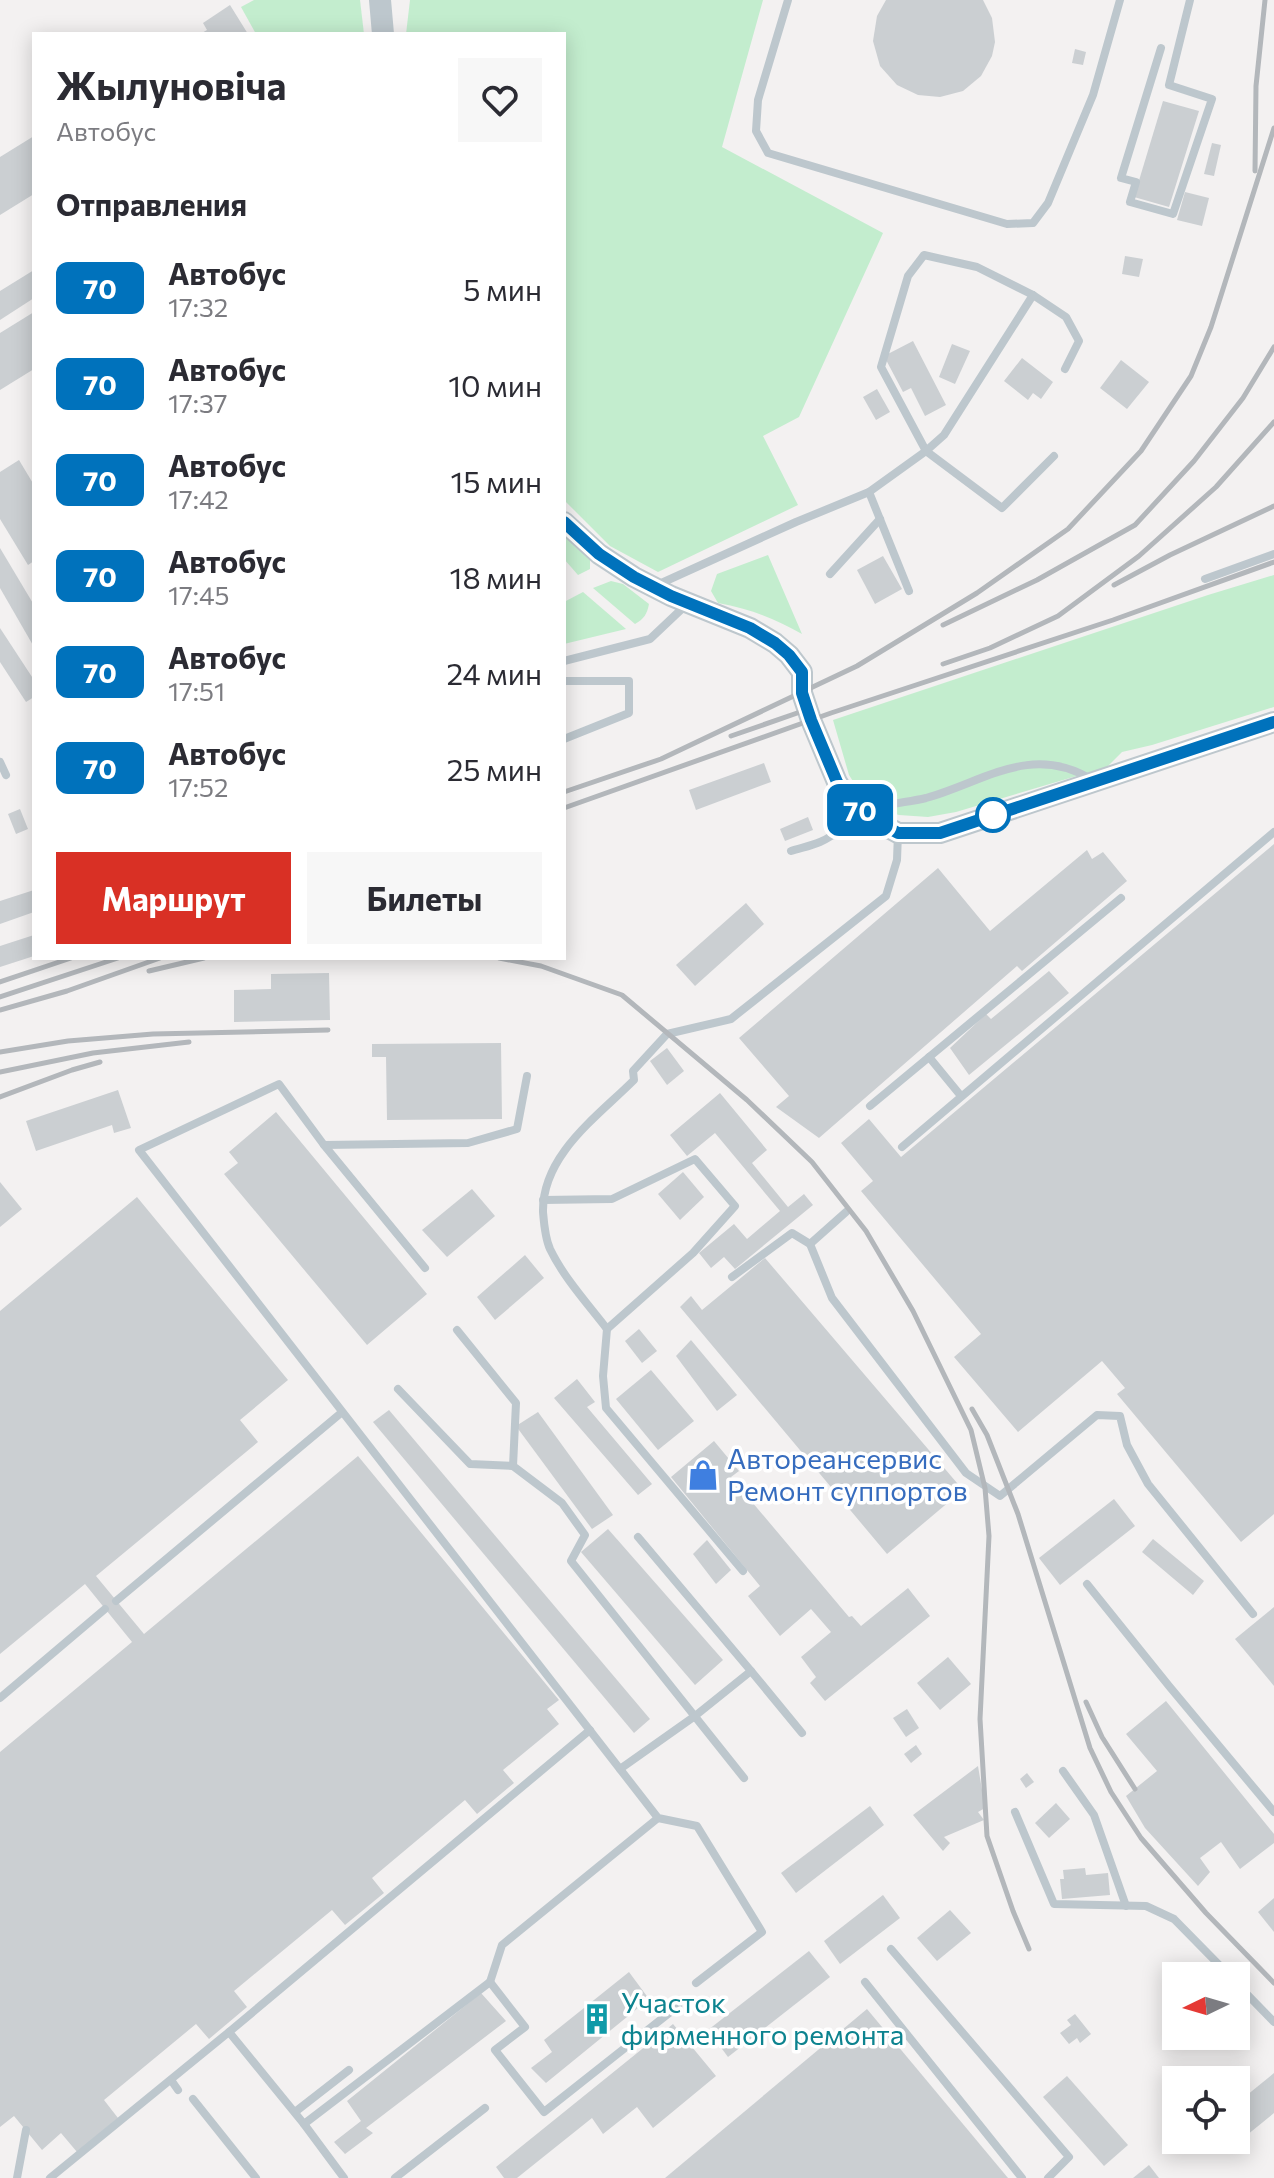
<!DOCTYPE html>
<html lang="ru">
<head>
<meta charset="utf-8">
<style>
  body { margin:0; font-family:Commissioner,sans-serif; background:#f7f7f7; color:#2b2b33; height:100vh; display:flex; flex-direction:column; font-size:30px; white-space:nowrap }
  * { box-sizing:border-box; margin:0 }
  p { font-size:26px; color:#7c7c81 }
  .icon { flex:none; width:44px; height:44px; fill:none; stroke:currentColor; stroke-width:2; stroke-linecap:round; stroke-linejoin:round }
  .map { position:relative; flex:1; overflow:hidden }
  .panel { position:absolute; left:32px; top:32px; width:534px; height:928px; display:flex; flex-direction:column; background:#fff; border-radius:0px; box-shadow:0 4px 20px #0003 }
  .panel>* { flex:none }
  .badge { padding:0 16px; border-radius:12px; font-size:28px; line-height:52px }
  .needle { width:52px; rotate:265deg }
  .tools { position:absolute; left:1162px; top:1962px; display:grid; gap:16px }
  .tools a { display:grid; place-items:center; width:88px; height:88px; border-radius:0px; background:#fff; box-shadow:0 4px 20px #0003; font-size:40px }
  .map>.badge { position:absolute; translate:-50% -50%; box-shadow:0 0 0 4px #fff }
  h2 { padding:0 24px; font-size:30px; line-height:72px }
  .round { display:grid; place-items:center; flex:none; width:84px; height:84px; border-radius:0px; background:#f7f7f7 }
  .summary { display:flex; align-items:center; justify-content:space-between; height:136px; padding:0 24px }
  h1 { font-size:38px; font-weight:700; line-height:60px }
  .button { display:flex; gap:16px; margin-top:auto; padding:16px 24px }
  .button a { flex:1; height:92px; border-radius:0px; background:#d93025; color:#fff; font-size:32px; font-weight:700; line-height:92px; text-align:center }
  .button a+a { background:#f7f7f7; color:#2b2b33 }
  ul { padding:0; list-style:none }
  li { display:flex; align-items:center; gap:24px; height:96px; padding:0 24px }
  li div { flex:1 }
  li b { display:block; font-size:30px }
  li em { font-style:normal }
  li .badge { min-width:88px; font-weight:700; text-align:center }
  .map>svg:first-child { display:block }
</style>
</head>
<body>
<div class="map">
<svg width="1274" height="2178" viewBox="0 0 1274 2178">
  <rect width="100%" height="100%" fill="#f3f1f1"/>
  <g fill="#c3edce">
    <path d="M254,0H360L364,34H256L241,7Z"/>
    <path d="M410,0H763L722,147L883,233L799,417L763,436L798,505L658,572L610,546L564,500V34H406Z"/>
    <path d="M564,533L590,558V569L578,575L564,559Z"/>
    <path d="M768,555L802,634C774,618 750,609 718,603L711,591L717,574Z"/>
    <path d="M1274,575V707L1152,745L1122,752L1107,767L956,812L928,817L899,815L880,810L865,800L849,775L833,720L1208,595Z"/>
    <path d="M611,581L623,584L649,604C647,614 644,619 635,624L593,588Z"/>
    <path d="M583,592L626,629L564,644V602Z"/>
  </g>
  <g fill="#cbcfd2">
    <path d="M886,0H983L992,18L995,42L992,56L981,76L963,91L940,97L918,95L897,85L880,66L873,41L877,16Z"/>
    <path d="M230,5L248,34H200L207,30L203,23Z"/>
    <path d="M1075,49L1086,52L1083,65L1072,63Z"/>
    <path d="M1163,101L1199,111L1169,207L1134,197Z"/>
    <path d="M34,136V194L0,215V157Z"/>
    <path d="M1212,143L1221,145L1214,176L1204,174Z"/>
    <path d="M1185,192L1209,198L1202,226L1177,220Z"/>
    <path d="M1125,256L1143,259L1139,277L1122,274Z"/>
    <path d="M34,270V298L0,320V291Z"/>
    <path d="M34,312V369L0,390V333Z"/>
    <path d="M913,341L946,405L925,416L911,388L903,392L884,356Z"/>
    <path d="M952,344L970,351L955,384L939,377Z"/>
    <path d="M1022,358L1053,382L1041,399L1033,393L1028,400L1004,381Z"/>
    <path d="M1121,360L1149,382L1127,409L1100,388Z"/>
    <path d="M877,389L890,412L876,420L863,397Z"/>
    <path d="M19,460L34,485V561L28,565L0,519V472Z"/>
    <path d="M0,548L34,605V647L0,588Z"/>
    <path d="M883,556L902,589L875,604L857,570Z"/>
    <path d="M0,628L34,680V697L26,702L0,662Z"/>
    <path d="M764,763L771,782L696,810L689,790Z"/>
    <path d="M20,809L28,829L16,834L8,814Z"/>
    <path d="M808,817L813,830L785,841L780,829Z"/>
    <path d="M1274,844V1514L1241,1542L1117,1394L1125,1388L1102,1361L1018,1432L954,1357L981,1334L861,1191L873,1181L841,1143L869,1119L901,1157Z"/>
    <path d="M1087,850L1092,859L1103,852L1127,881L1022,971L1017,966L819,1138L776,1107L789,1096L739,1038L938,868L990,931Z"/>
    <path d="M34,890V912L0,924V901Z"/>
    <path d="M746,903L764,924L695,986L676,965Z"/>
    <path d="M34,935V956L0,967V946Z"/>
    <path d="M1049,971L1069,993L969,1075L950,1048L986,1014L991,1019Z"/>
    <path d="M329,973L330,1020L234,1022V990L271,989V974Z"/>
    <path d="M501,1043L502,1119L387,1120L386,1057H372V1044Z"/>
    <path d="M667,1048L684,1071L667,1085L650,1061Z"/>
    <path d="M118,1090L131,1128L114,1133L112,1125L36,1151L26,1121Z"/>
    <path d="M720,1093L767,1150L752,1163L788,1207L804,1194L813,1205L735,1269L724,1257L711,1268L699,1253L734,1224L747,1239L780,1211L715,1133L687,1156L670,1135Z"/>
    <path d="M276,1112L427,1294L367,1345L224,1174L238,1163L229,1152Z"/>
    <path d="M683,1172L704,1197L680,1220L658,1194Z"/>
    <path d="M0,1182L22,1209L0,1227Z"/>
    <path d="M472,1189L495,1216L447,1257L422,1230Z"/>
    <path d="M137,1197L288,1380L240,1420L258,1442L96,1576L144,1634L358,1456L559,1700L547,1709L559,1724L503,1770L514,1783L477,1814L465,1800L372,1878L384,1893L345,1925L332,1910L234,1991L247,2007L209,2039L196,2024L104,2100L118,2118L77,2152L61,2133L42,2150L14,2116L0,2127V1752L132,1642L85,1584L0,1654V1311Z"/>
    <path d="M525,1255L544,1278L495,1320L477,1297Z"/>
    <path d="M765,1258L963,1490L887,1554L680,1307L691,1296L702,1310Z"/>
    <path d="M639,1329L657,1351L642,1363L625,1341Z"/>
    <path d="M691,1340L737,1395L717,1411L676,1356Z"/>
    <path d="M651,1370L694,1421L658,1450L616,1399Z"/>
    <path d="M577,1379L595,1402L587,1407L652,1484L638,1495L554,1398Z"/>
    <path d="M389,1410L650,1719L634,1733L373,1422Z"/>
    <path d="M538,1412L613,1515L592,1529L516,1426Z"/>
    <path d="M714,1441L739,1471L731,1477L849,1617L852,1616L861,1626L908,1588L930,1616L825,1701L810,1683L816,1677L801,1657L831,1632L811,1609L780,1636L748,1596L760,1586L671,1477Z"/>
    <path d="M1114,1499L1135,1526L1060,1585L1039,1558Z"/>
    <path d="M608,1529L723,1660L695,1685L581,1552Z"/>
    <path d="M1153,1539L1204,1581L1193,1595L1142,1552Z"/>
    <path d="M707,1540L731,1570L716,1584L693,1554Z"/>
    <path d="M1274,1607V1686L1235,1639Z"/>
    <path d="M948,1657L971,1684L940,1710L917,1683Z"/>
    <path d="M1166,1701L1274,1834V1843L1240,1869L1221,1842L1200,1858L1210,1872L1198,1886L1145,1828L1126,1796L1157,1771L1126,1734Z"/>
    <path d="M907,1709L919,1728L906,1737L893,1718Z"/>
    <path d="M916,1745L922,1754L911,1763L904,1754Z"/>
    <path d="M978,1766L985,1808L978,1812L984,1820L944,1837L950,1843L943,1851L913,1815Z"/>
    <path d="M1027,1773L1034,1782L1026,1788L1020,1779Z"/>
    <path d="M1056,1803L1070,1819L1049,1838L1035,1823Z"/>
    <path d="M870,1806L884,1825L796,1893L781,1873Z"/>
    <path d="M1085,1868L1086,1875L1108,1873L1110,1895L1062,1899L1060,1879H1064L1063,1870Z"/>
    <path d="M883,1895L900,1918L840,1964L824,1941Z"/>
    <path d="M1274,1898V1932L1258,1912Z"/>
    <path d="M950,1910L971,1933L937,1961L917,1938Z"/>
    <path d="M809,1951L830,1977L728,2057L708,2030Z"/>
    <path d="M629,1972L649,1999L546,2083L531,2068L552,2052L544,2040Z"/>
    <path d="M481,1993L506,2021L366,2128L373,2133L345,2154L334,2142L361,2121L347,2101Z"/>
    <path d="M867,2009L1008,2178H665Z"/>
    <path d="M1075,2014L1091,2034L1080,2043L1077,2038L1069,2044L1060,2033L1071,2025L1067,2020Z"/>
    <path d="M673,2024L716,2076L653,2128L637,2107L603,2134L592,2118L517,2178H504L496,2167Z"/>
    <path d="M1274,2073V2113L1231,2148L1224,2140H1236V2104Z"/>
    <path d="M1067,2076L1128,2145L1104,2166L1043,2097Z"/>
    <path d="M1149,2165L1159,2178H1133Z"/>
  </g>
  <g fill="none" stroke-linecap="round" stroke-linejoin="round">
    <g stroke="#bdc7cd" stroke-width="8">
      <path d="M788,0L758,100L756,131L768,153L1007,224L1033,223L1048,203L1093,95L1120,0"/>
      <path d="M1161,48L1121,178L1136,182L1130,202L1173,214L1212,99L1169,85L1190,0"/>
      <path d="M1033,295L977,267L924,255L908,276L881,367L926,451L1002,508L1054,456"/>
      <path d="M869,492L909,591"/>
      <path d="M830,574L880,519"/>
      <path d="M1205,579L1274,554"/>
      <path d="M657,585L796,522L869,492L926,451L944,435L1033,295L1066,317L1079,341L1065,369"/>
      <path d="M564,661L650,639L687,604"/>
      <path d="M564,681H629V713L564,739"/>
      <path d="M0,762L6,775"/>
      <path d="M791,851C800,848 811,846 820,842C837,835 850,821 866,812C885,803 906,803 926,798C983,782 1030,744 1089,778"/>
      <path d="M929,1057L961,1096"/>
      <path d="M527,1076L517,1129L468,1143L324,1145L279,1084L139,1150L658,1818L697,1826L762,1932L696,1983"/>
      <path d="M870,1106L1121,898"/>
      <path d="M324,1145L425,1268"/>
      <path d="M902,1147L1274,832"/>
      <path d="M543,1200L612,1199L695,1159L735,1206L693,1253L607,1329"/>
      <path d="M810,1244L846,1212"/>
      <path d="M732,1277L792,1233L810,1244L832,1298L966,1473L1000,1496L1097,1415L1120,1416L1127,1445L1148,1484L1253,1614"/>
      <path d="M457,1330L516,1403L513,1466L562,1503L585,1535L571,1561L744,1778"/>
      <path d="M398,1389L470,1464L513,1466"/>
      <path d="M743,1571L606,1408L603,1376L607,1329C587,1303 564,1278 550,1249C545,1238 544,1224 543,1212C542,1155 597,1117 634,1080L633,1071L667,1034L731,1019L886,896L897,860L898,833"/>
      <path d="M1087,1584L1169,1686L1274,1812"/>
      <path d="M116,1601L341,1413"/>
      <path d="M751,1671L802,1733"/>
      <path d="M0,1698L105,1609"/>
      <path d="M620,1769L695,1716L751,1671L638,1537"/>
      <path d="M1063,1771L1094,1815L1126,1906"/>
      <path d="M1015,1812L1054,1904L1146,1906L1174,1919L1230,1976"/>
      <path d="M891,1949L1069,2157L1048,2178"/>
      <path d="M490,1982L502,1945L658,1818"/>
      <path d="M865,1982L1022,2178"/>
      <path d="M1236,1983L1274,2022"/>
      <path d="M229,2032L590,1730"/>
      <path d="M171,2080L178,2090"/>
      <path d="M193,2099L256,2178"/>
      <path d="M295,2112L349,2070"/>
      <path d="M304,2124L344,2178"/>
      <path d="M17,2178L26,2130"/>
      <path d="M50,2178L229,2032L304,2124L490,1982L525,2027L495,2050L544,2112L678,2006"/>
      <path d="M395,2178L485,2108"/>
    </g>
    <g stroke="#bdc7cd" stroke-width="22">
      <path d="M380,0L383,34"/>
      <path d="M564,522L599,554L634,577L671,596L750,628L775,643L789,655L802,672V693L811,720L837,782L850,803L874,820L898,833H940L1274,722"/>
    </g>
    <g stroke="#b3b7bb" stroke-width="5">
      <path d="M1255,171L1256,86L1265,0"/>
      <path d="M1114,585L1170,555L1274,506"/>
      <path d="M943,625L1037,580L1135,525L1194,461L1243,398L1274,347"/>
      <path d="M943,664L990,648L1058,616L1139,556L1216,487L1274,422"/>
      <path d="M731,736L803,711"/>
      <path d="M564,792L661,759L857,666L977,593L1068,529L1141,451L1191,376L1211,327L1274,128"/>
      <path d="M564,808L831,713L1113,620L1274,562"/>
      <path d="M499,958L541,966L622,995L747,1100L812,1162L866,1231L913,1311L971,1430L985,1488L989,1536L980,1719L987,1836L1013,1911L1029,1949"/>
      <path d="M149,971L204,958"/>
      <path d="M0,982L71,958"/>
      <path d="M0,997L118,958"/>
      <path d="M0,1010L67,991L160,958"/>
      <path d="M0,1052L68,1041L153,1034L328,1030"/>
      <path d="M0,1072L93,1053L189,1042"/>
      <path d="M0,1097L72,1070L100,1062"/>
      <path d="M972,1409L987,1435L1018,1514L1090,1748L1111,1792L1141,1838L1206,1913L1274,1983"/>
      <path d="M1086,1702L1102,1737L1135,1789"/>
    </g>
  </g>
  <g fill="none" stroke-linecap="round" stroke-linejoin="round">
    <defs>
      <path id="line" d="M564,522L599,554L634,577L671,596L750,628L775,643L789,655L802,672V693L811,720L837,782L850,803L874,820L898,833H940L1274,722"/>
    </defs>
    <use href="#line" stroke="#fff" stroke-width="18"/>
    <use href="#line" stroke="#0072bc" stroke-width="12"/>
  </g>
  <defs>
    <symbol id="shop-bare" viewBox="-9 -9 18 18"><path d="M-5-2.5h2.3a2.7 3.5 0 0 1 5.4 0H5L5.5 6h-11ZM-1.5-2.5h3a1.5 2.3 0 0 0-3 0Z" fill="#3f7fe0" stroke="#fff" stroke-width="2.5" paint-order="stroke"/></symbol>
    <symbol id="building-bare" viewBox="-9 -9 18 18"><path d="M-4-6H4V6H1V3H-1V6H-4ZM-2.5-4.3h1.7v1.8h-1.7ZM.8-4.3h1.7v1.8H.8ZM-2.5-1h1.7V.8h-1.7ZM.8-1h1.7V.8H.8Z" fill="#0f9aa8" stroke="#fff" stroke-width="2.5" paint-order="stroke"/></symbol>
  </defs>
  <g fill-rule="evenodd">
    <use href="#shop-bare" x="681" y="1453" width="44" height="44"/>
    <use href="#building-bare" x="575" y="1997" width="44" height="44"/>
  </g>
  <circle fill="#fff" stroke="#0072bc" stroke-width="4" cx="993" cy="815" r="16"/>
  <g text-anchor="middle" stroke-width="7" stroke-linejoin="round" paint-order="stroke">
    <g font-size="28" fill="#366cbe" stroke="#fff" text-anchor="start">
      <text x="727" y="1469">Автореансервис<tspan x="727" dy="32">Ремонт суппортов</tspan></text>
    </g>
    <g font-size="28" fill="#0d838f" stroke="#fff" text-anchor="start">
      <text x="621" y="2013">Участок<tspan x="621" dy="32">фирменного ремонта</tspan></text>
    </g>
  </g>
</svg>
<div class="tools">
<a><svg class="needle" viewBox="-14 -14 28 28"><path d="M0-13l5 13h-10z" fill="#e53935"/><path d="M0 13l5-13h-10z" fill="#7c7c81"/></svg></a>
<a><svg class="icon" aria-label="locate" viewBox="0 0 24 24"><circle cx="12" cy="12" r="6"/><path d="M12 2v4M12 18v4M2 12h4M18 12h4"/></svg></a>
</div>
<b class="badge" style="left:860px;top:810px;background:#0072bc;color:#fff">70</b>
<section class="panel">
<div class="summary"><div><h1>Жылуновіча</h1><p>Автобус</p></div><a class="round"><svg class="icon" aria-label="heart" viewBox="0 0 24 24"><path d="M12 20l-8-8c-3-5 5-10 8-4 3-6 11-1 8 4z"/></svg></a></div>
<h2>Отправления</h2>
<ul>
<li><span class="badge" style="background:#0072bc;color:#fff">70</span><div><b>Автобус</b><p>17:32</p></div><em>5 мин</em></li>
<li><span class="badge" style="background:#0072bc;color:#fff">70</span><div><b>Автобус</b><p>17:37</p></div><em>10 мин</em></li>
<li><span class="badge" style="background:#0072bc;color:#fff">70</span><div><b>Автобус</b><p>17:42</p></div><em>15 мин</em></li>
<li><span class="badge" style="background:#0072bc;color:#fff">70</span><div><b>Автобус</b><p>17:45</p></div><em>18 мин</em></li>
<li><span class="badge" style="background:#0072bc;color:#fff">70</span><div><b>Автобус</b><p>17:51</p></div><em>24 мин</em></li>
<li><span class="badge" style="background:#0072bc;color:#fff">70</span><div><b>Автобус</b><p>17:52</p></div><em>25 мин</em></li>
</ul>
<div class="button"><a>Маршрут</a><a>Билеты</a></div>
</section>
</div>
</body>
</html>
